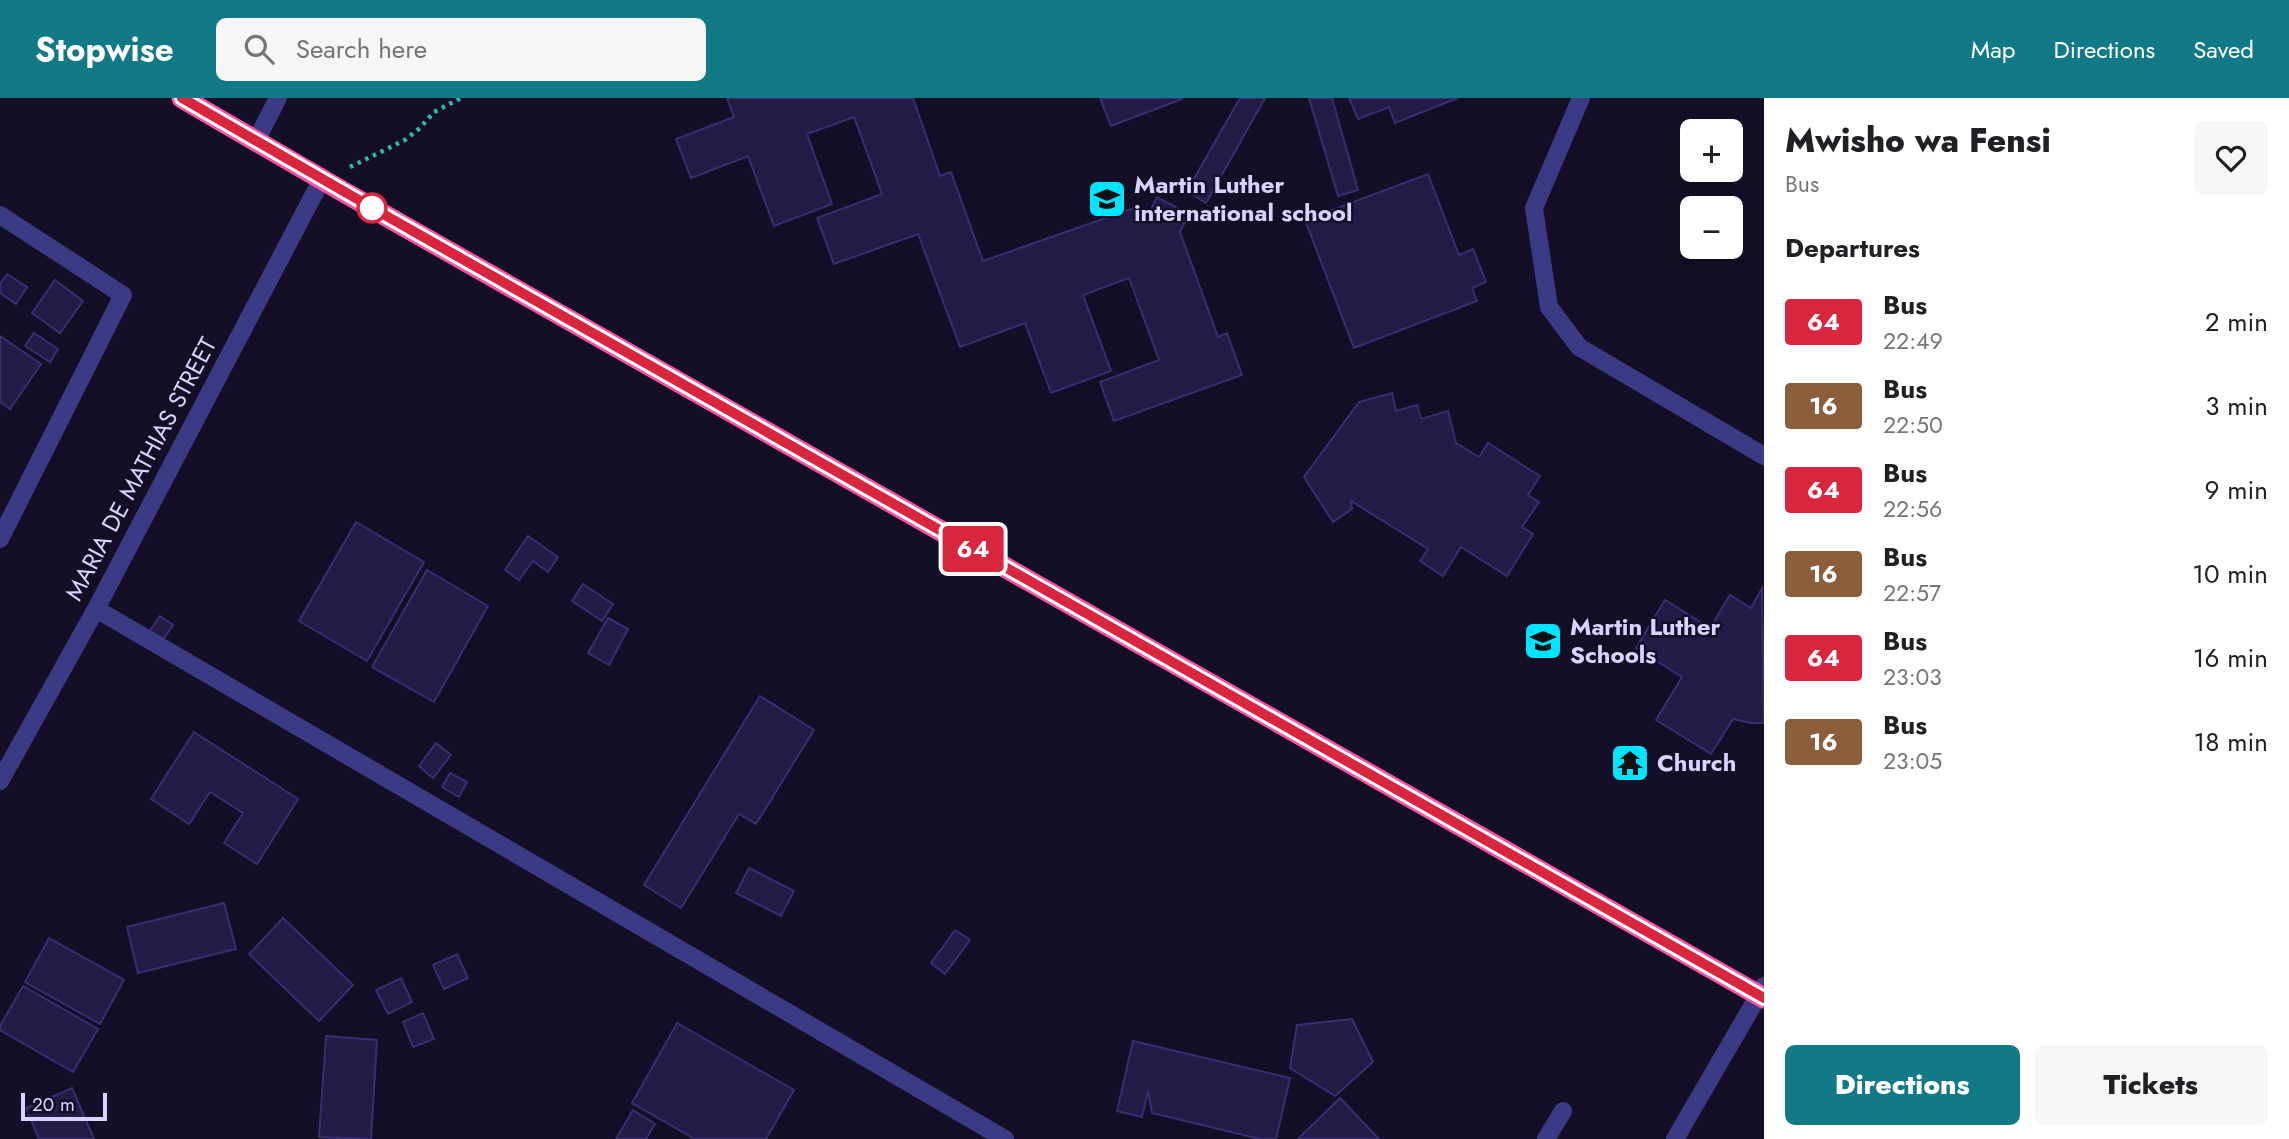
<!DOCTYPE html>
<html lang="en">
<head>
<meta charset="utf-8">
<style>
  body { margin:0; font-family:Jost,sans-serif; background:#f6f6f6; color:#202124; height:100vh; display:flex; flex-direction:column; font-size:26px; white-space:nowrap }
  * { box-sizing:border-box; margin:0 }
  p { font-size:23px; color:#757577 }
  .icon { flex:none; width:38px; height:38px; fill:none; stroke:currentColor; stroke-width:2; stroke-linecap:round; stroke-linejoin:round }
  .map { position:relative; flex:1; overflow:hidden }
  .details { display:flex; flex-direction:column; background:#fff; width:525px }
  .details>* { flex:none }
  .badge { padding:0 14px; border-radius:5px; font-size:24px; line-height:46px }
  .tools { position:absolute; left:1680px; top:21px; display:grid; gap:14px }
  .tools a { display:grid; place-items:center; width:63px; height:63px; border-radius:10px; background:#fff; box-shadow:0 4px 18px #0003; font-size:35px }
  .scale { position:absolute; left:21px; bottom:18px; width:86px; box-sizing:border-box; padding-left:7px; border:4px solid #d9d4ff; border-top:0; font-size:19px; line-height:24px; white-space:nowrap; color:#d9d4ff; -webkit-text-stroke:5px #130f26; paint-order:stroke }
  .map>.badge { position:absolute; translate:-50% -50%; box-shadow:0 0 0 4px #fff }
  h2 { padding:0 21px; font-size:26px; line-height:63px }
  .round { display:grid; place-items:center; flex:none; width:74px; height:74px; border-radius:10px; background:#f6f6f6 }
  .headline { display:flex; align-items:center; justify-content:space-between; height:119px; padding:0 21px }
  h1 { font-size:33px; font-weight:800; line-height:52px }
  .cta { display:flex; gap:14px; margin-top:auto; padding:14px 21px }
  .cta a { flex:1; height:80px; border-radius:10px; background:#127987; color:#fff; font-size:28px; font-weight:800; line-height:80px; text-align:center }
  .cta a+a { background:#f6f6f6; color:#202124 }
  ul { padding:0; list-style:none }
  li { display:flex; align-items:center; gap:21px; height:84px; padding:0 21px }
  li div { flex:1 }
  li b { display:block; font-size:26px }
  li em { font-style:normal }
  li .badge { min-width:77px; font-weight:700; text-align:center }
  header { display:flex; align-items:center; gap:42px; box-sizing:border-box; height:98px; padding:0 35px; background:#127987; color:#fff }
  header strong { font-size:33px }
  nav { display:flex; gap:38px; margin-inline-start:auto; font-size:24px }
  .search { width:490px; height:63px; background:#f6f6f6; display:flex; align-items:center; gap:18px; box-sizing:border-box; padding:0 24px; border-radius:10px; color:#757577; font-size:26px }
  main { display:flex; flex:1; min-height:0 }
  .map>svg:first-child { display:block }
</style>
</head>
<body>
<header>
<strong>Stopwise</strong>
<div class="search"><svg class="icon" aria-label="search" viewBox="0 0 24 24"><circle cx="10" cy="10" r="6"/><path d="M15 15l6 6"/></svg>Search here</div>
<nav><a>Map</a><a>Directions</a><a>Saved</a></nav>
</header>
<main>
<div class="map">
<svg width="1764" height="1041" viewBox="0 0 1764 1041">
  <rect width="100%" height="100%" fill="#130f26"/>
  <g fill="#241b47" stroke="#3b2d73" stroke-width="2">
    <path d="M727,0H913L940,78L951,74L983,163L1134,110L1148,117L1157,99L1189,116L1180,134L1218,239L1227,235L1242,277L1114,323L1100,284L1159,262L1129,180L1083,197L1111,273L1051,295L1025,225L960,249L918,136L834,166L817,120L882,96L854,19L807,36L832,106L774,128L748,58L691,80L676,41L734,19Z"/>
    <path d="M1100,0H1181L1182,1L1111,28Z"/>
    <path d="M1240,0H1265L1206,105L1187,93Z"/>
    <path d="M1309,0H1332L1358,92L1338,98Z"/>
    <path d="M1349,0H1458L1395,25L1389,9L1358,21Z"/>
    <path d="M1428,76L1459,157L1473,151L1486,184L1472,190L1477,203L1354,250L1305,122Z"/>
    <path d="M7,176L27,189L16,206L0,195V186Z"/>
    <path d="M55,182L83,203L60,235L32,215Z"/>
    <path d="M34,235L58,251L50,264L25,248Z"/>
    <path d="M0,238L41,266L10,311L0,304Z"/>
    <path d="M1392,295L1396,313L1417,307L1421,321L1448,313L1456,345L1479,359L1488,345L1540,378L1528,397L1539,404L1522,429L1533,436L1507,478L1461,449L1443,478L1420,463L1428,451L1351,403L1352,411L1333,424L1304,379L1359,304Z"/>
    <path d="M356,424L424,464L367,563L299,523Z"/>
    <path d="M528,438L558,459L548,474L533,463L519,482L505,472Z"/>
    <path d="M427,472L488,508L434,604L372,569Z"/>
    <path d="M583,486L613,506L602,523L572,503Z"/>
    <path d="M1762,490L1764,625H1751L1733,621L1711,656L1656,622L1682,579L1636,550L1665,502L1710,530L1730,497L1751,510Z"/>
    <path d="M160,518L173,527L162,543L149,534Z"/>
    <path d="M608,520L628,531L609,567L588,555Z"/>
    <path d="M760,598L814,632L756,726L739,716L681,810L644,787Z"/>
    <path d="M194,634L298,701L257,766L224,745L243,715L210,694L189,726L151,701Z"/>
    <path d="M436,645L451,657L433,680L419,668Z"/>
    <path d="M450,675L467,684L459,699L442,689Z"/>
    <path d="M749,770L794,793L781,818L736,795Z"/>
    <path d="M224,805L236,851L138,875L127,829Z"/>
    <path d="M283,820L353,887L319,923L249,856Z"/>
    <path d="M955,832L970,842L945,876L931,865Z"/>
    <path d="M49,840L124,882L100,926L25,884Z"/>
    <path d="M457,856L468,880L444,891L433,867Z"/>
    <path d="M401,880L412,904L388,916L376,892Z"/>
    <path d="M23,888L98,931L73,974L0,932V928Z"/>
    <path d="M423,915L434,941L413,949L403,924Z"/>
    <path d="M1352,921L1373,964L1335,998L1290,970L1297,927Z"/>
    <path d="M677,925L794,992L766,1041H695L632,1005Z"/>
    <path d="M326,938L377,942L371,1041L319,1039Z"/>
    <path d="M1133,943L1290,980L1276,1041H1260L1152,1015L1148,993L1142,1019L1117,1013Z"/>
    <path d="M72,990L94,1041H39L26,1010Z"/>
    <path d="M1340,1000L1379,1041H1298Z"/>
    <path d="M633,1012L655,1026L646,1041H616Z"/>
  </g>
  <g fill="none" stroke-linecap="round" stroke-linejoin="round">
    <path stroke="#2fb8b0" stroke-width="4.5" stroke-dasharray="3.5 5" stroke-linecap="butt" d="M350,69L405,42L420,30L434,14L461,0"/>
    <g stroke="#3d3a85" stroke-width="18">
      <path d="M1581,0L1534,110L1549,209L1579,249L1764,358"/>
      <path d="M256,43L278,0"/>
      <path d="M0,117L123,197L0,441"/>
      <path d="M96,511L1005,1041"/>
      <path d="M0,683L96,511L322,81"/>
      <path d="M1546,1041L1563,1013"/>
      <path d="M1675,1041L1764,888"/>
    </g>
    <path stroke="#ff4fa3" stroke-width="21" d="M182,0L342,93L1764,900"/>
  </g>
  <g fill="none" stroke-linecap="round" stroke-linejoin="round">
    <defs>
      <path id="line" d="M182,0L390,120L1764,900"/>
    </defs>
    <use href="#line" stroke="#fff" stroke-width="16"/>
    <use href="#line" stroke="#d7263d" stroke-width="10"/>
  </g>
  <defs>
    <symbol id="school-square" viewBox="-11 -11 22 22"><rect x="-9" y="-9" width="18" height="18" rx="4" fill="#00e5ff" stroke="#130f26"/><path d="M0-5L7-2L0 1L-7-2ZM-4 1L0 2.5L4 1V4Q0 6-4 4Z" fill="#111"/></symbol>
    <symbol id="temple-square" viewBox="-11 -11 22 22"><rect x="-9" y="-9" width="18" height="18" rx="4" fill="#00e5ff" stroke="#130f26"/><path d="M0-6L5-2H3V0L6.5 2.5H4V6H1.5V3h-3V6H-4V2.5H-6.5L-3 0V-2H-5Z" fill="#111"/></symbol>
  </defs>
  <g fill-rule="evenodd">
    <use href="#school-square" x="1085" y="79" width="44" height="44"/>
    <use href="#school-square" x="1521" y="521" width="44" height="44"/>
    <use href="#temple-square" x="1608" y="643" width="44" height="44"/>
  </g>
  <circle fill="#fff" stroke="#d7263d" stroke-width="3.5" cx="372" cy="110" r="14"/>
  <g text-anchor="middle" stroke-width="5" stroke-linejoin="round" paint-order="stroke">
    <g font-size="24" font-weight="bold" fill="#d9d4ff" stroke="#130f26" text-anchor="start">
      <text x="1134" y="95">Martin Luther<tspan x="1134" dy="28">international school</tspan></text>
      <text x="1570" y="537">Martin Luther<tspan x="1570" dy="28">Schools</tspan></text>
      <text x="1657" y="673">Church</text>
    </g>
    <g font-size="24" fill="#d9d4ff" stroke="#130f26">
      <text transform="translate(141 371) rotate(-62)" y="8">MARIA DE MATHIAS STREET</text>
    </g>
  </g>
</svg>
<div class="tools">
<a>+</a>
<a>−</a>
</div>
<div class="scale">20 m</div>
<b class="badge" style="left:973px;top:451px;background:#d7263d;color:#fff">64</b>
</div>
<section class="details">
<div class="headline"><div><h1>Mwisho wa Fensi</h1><p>Bus</p></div><a class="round"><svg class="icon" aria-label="heart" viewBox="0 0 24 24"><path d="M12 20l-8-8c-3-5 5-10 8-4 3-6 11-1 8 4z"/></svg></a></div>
<h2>Departures</h2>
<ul>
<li><span class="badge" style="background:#d7263d;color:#fff">64</span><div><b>Bus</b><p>22:49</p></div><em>2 min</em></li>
<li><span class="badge" style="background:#8b5e3c;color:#fff">16</span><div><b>Bus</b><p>22:50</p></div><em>3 min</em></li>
<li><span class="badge" style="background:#d7263d;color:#fff">64</span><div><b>Bus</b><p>22:56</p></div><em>9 min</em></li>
<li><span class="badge" style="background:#8b5e3c;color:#fff">16</span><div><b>Bus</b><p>22:57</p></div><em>10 min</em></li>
<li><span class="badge" style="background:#d7263d;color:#fff">64</span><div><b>Bus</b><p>23:03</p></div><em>16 min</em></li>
<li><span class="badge" style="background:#8b5e3c;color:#fff">16</span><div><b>Bus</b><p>23:05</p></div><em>18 min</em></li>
</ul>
<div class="cta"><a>Directions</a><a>Tickets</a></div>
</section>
</main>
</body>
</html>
